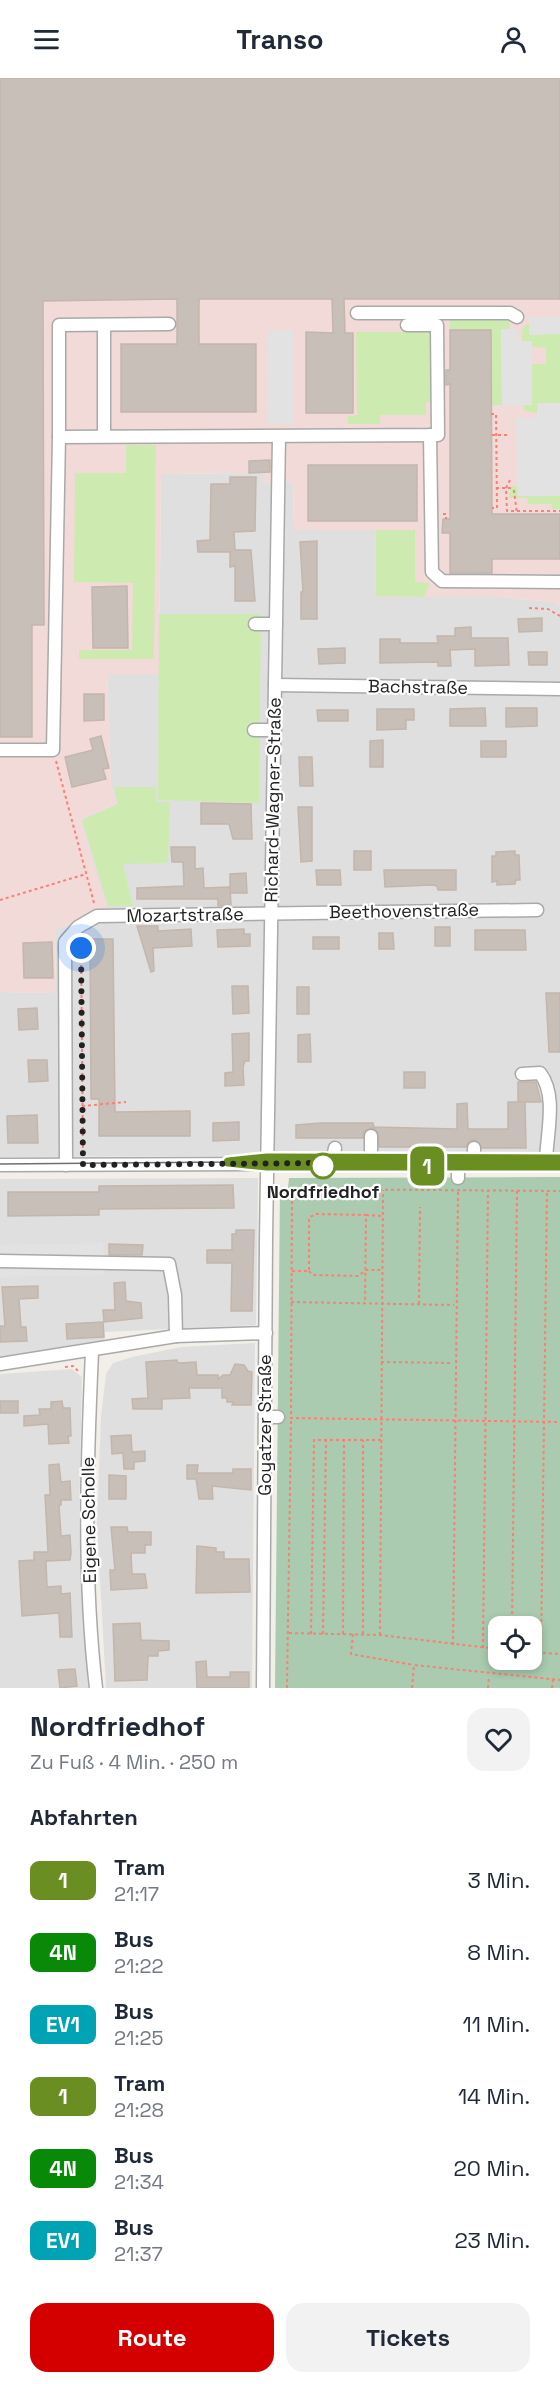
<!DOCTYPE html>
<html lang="de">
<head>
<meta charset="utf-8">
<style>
  body { margin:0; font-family:"Space Grotesk",sans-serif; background:#f2f2f3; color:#1f2937; height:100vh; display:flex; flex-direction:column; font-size:22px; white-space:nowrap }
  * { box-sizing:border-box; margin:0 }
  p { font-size:20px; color:#747a83 }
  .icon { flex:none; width:33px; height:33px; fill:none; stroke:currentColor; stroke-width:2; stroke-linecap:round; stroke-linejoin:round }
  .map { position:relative; height:1610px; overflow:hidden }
  .drawer { display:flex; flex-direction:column; background:#fff; flex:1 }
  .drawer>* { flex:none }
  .badge { padding:0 12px; border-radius:9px; font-size:21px; line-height:39px }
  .fabs { position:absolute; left:488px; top:1538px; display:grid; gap:12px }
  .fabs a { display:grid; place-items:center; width:54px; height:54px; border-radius:12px; background:#fff; box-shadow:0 3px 9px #0003; font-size:30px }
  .you { position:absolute; width:30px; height:30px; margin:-15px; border:4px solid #fff; border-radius:50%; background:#1a73e8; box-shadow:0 0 0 9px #1a73e833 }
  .map>.badge { position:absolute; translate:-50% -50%; box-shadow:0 0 0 3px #fff }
  h2 { padding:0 30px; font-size:22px; line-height:54px }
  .round { display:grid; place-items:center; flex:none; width:63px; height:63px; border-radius:18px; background:#f2f2f3 }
  .summary { display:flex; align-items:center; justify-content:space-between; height:102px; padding:0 30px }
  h1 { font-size:28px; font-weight:600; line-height:45px }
  .action { display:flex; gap:12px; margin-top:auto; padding:12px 30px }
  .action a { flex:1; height:69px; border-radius:18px; background:#d40000; color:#fff; font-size:24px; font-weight:600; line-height:69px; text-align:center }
  .action a+a { background:#f2f2f3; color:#1f2937 }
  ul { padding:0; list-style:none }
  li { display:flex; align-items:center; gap:18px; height:72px; padding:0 30px }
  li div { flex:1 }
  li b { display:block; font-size:22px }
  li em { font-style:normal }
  li .badge { min-width:66px; font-weight:700; text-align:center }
  header { display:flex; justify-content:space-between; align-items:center; height:78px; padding:0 30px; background:#fff; font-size:27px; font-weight:600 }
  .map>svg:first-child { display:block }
</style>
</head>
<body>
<header><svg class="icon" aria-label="menu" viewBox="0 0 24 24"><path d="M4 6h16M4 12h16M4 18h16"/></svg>Transo<svg class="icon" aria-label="person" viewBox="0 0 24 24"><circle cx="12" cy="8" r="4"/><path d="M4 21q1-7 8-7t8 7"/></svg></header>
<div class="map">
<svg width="560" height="1610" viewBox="0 0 560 1610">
  <rect width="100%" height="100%" fill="#f2efe9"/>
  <g fill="#e0dfdf">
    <path d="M264,395V405H293L294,452H375V519H498L553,524L560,528V1076L0,1079V914L55,915L56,851L107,832L80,741L116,726L111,708L107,596H159L161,396Z"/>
    <path d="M258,1100L256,1247L105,1254L104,1266L0,1279V1101Z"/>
    <path d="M255,1265L252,1610H106L97,1446L101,1338L106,1296L113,1285L132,1279L181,1269Z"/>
    <path d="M72,1291L82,1299L79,1441L88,1610H0V1296Z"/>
  </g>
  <path fill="#f2dad9" d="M0,0H560V528L552,524L498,519H375V452H294L293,405H264L263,395L161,396L159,596H107L111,708L116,726L80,741L108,832L56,851L55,915L0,914Z"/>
  <g fill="#cdebb0">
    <path d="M450,239H509L510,251H501L502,327H492L491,252H450Z"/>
    <path d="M526,246H529V256H560V325H537V335L525,333L523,327L532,326V286H546V270L532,269L531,263H522V253Z"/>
    <path d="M356,254H433V324H426V337H380V346H348V338L357,337Z"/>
    <path d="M126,367H156L154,581H79V572H132L133,505L74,504L75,395H126Z"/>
    <path d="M511,408H517L518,418H560V431H552V426H528L527,420H509Z"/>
    <path d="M376,452H415V504L430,505L424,519L376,518Z"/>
    <path d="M159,536H261L259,725L158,722Z"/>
    <path d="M114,709H156V724H170L168,785L123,786L133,828H108L82,742L118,726Z"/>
  </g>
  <path fill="#aacbaf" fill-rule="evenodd" d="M560,1099V1610H275L280,1110H288L289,1100ZM498,1548H531V1581H498Z"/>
  <g fill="#e2e2e2">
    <path d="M529,239H560V256L529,257Z"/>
    <path d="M501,251H517V263H532V327H502Z"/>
    <path d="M267,252H293V346H268Z"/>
    <path d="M537,325H560V418H518L516,340H537Z"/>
    <path d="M103,1165L105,1197L0,1199V1167Z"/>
  </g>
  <g fill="#c7bfb8" stroke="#c4b6ab" stroke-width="1.5">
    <path d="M0,0H560V221H344L345,255H353V335H306V254L333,255L332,221H199V266H256V334H121V266H177V221L43,223L44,547H32V659H0Z"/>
    <path d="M450,252H491L492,436H560V481H492V495H450V455H442L443,441H450V306L446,307V292H450Z"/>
    <path d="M270,382V394L249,395V383Z"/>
    <rect x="308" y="387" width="109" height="56"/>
    <path d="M230,399H256L255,453L234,454L235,472H251L255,523H235V488L230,489V474H198L197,463L210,462L211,406H230Z"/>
    <path d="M317,463V541H301V514H303L300,464Z"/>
    <path d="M127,508L128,570H93L92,509Z"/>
    <path d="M542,540V553L519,554L518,541Z"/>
    <path d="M471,549V560H508L509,587L475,588V571L450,572L451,588H438V584L380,585V561H400V565H438L437,558H455V550Z"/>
    <path d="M345,570V585L319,586L318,571Z"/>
    <path d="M528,574H547V587H529Z"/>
    <path d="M84,616H104V642L84,643Z"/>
    <path d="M485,630L486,648H450V631Z"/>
    <path d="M506,630H537V648L506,649Z"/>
    <path d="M377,631H414V642H406V651L377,652Z"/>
    <path d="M317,632H348V643H318Z"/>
    <path d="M101,658L109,690L103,691L106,701L72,709L65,679L93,672L90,661Z"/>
    <path d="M383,662V689H370V663Z"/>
    <rect x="481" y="663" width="25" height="16"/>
    <path d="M299,679H312L313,708H300Z"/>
    <path d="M201,725L251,726L252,761H233L229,746H201Z"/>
    <path d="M298,729H312V783L301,784Z"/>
    <path d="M171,769H195V791L203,790L204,810L230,809L231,827L218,828V821H137V810L184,808L183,784H172Z"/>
    <rect x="354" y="773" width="17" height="19"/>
    <path d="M515,773V777H519L520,802H516L515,806L497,807V803L492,804V778H496V774Z"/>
    <path d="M316,792H340L341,807H317Z"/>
    <path d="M384,792H456V812H438L437,808L432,807L385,809Z"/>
    <path d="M246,795L247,815H230V796Z"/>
    <path d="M137,848H158V853L191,851L192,868L153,870L154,893L151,894Z"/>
    <rect x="435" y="849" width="15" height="19"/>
    <path d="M244,851V856H250V868L218,869L217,852Z"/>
    <path d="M475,852H525L526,872H475Z"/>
    <path d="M379,855H393L394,871H379Z"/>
    <rect x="313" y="859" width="26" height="12"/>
    <path d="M90,861H113L115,1034L190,1033V1058H99V1021H91Z"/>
    <path d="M52,864L53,900H24L23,865Z"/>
    <path d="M232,908H248L249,935L233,936Z"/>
    <rect x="297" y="909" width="12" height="27"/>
    <path d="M546,915H560V974H549Z"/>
    <path d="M37,930L38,951L19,952L18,931Z"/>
    <path d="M249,955V983H245L243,989L244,1007L225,1008V995L233,994L232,956Z"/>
    <path d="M310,956L311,984H298V957Z"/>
    <path d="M28,982H47L48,1003L29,1004Z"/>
    <rect x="404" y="994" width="21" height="16"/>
    <path d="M518,1004H536L541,1024H518Z"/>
    <path d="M508,1024H525L526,1070H482L475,1062L469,1063L466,1069H379L378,1054L372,1050L364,1053L363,1060H296V1047L321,1045H373L374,1049L457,1051V1026L467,1025L468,1051H508Z"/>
    <path d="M37,1037L38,1065H8L7,1038Z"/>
    <path d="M239,1044V1062L213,1063V1045Z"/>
    <path d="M233,1107L234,1130L99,1131V1137L8,1138V1114H99V1108Z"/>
    <path d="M236,1152H254L252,1233H231L232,1185H207V1172H232V1156H236Z"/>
    <path d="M109,1166L143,1167L142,1177H109Z"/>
    <path d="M125,1204L126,1223L141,1225L142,1240L104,1244L103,1232H115L114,1205Z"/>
    <path d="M38,1208V1220L19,1221L21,1249H26L27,1263L0,1264V1248H5L2,1209Z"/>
    <path d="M103,1244L104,1259L67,1261L66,1246Z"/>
    <path d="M177,1282L178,1285L196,1284L197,1297H218V1301L223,1297H230L235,1286L244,1287L248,1293L252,1294L251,1327H232L233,1324H227V1320H222V1310H189L190,1320L162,1321V1331H133L132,1321L148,1320L146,1284Z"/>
    <rect x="0" y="1323" width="18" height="12"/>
    <path d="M62,1323L63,1330H70L71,1358H68L69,1365L49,1366L48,1346L24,1348V1338L40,1337L39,1331H51V1324Z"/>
    <path d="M131,1357L132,1374L145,1373V1383L134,1384V1391H124L123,1375L112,1376L111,1358Z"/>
    <path d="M59,1386L61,1404L70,1403L71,1422H61V1427H59L61,1458L70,1457L71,1475L70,1482L46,1483L47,1509L61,1508V1516L70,1515L72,1559H60L59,1535L22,1538L19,1483L34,1482V1474H48L45,1417H50L49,1387Z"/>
    <path d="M187,1387H198L197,1395H233V1391H251V1412L212,1408L213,1421H199L196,1401H187Z"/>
    <path d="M109,1397L126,1398V1421H109Z"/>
    <path d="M111,1449H127L128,1454H151V1467H145V1475H131L132,1496H145L147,1510L111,1512L110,1492H115Z"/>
    <path d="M197,1468L216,1470V1474H224V1481H249L250,1514L196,1515Z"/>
    <path d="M140,1545L141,1562L169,1563V1572L158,1573V1578H148L147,1602L115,1603L113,1546Z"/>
    <path d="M206,1583L207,1599H230V1594H249V1610H197L196,1584Z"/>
    <path d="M75,1591L77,1608L60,1610L58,1592Z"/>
  </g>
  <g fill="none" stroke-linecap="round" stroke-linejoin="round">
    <defs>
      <g id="minor">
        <path d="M357,235H510L517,239"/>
        <path d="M169,246L59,247V359L438,357L437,247H407"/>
        <path d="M430,357L432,494L442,503L560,504"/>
        <path d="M104,358V247"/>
        <path d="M255,546H276"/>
        <path d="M275,607L560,611"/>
        <path d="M254,652H275"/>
        <path d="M0,672H53L59,359"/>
        <path d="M522,996L540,995C558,1018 546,1058 546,1085"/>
        <path d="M371,1058V1085"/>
        <path d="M474,1070V1085"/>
        <path d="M332,1085L335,1070"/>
        <path d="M458,1085V1100"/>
        <path d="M0,1087L560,1085"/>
        <path d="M66,1087L65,864L78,849L97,838L537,832"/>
        <path d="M0,1183L169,1186L175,1217L176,1258"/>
        <path d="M92,1274C87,1385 83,1499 96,1610"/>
        <path d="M0,1286L176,1258L266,1255"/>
        <path d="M265,1339H278"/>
        <path d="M263,1610L266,1160L279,359"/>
      </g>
    </defs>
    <use href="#minor" stroke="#a9a9a9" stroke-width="15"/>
    <g stroke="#fa8072" stroke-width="2" stroke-dasharray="3 3" stroke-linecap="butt">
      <path d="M491,336H496L497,430H492"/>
      <path d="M492,357H507"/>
      <path d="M510,402L506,410L507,433H560"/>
      <path d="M496,410H510L514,413L517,436"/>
      <path d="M443,436H446V441"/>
      <path d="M529,530L548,531L560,538"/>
      <path d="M56,683L94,825"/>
      <path d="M0,822L86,796"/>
      <path d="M81,863L83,1076"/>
      <path d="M82,1028L126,1024"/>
      <path d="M366,1137L381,1138"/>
      <path d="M292,1193H309V1140L315,1136L366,1137L365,1226"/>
      <path d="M309,1193L313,1197L358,1198L366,1192H382"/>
      <path d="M291,1224L454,1227"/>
      <path d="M419,1226L420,1129"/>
      <path d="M381,1284L453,1285"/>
      <path d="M65,1289L73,1288L79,1294"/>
      <path d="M291,1336L292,1111L560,1113"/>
      <path d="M290,1340L560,1344"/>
      <path d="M512,1548L517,1113"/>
      <path d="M289,1555L380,1557L498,1571"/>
      <path d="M311,1556L314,1362H381"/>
      <path d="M323,1556L326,1362"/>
      <path d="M343,1556L344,1362"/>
      <path d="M353,1556L351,1576L414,1587"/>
      <path d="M363,1556V1362"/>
      <path d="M380,1557L383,1112"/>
      <path d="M453,1567L458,1114"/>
      <path d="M483,1570L488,1113"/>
      <path d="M531,1574L560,1576"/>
      <path d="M541,1574L547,1113"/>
      <path d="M287,1610L291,1342"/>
      <path d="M412,1610L414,1587L560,1602"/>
      <path d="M488,1610L489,1598"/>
      <path d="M552,1610L553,1601"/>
    </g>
    <use href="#minor" stroke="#fff" stroke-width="12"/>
    <path stroke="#707070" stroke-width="1.5" d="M0,1086L228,1084L267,1080L560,1081"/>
  </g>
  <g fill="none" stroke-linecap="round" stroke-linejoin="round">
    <defs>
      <path id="line" d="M560,1081L267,1080L228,1084L267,1088H560"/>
    </defs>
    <use href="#line" stroke="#fff" stroke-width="14"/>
    <use href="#line" stroke="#6b8e23" stroke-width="9"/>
    <path stroke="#222" stroke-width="6" stroke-dasharray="0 10.8" d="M81,870L83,1087L323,1085V1088"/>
  </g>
  <circle fill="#fff" stroke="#6b8e23" stroke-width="3" cx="323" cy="1088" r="12"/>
  <g text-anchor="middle" stroke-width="4.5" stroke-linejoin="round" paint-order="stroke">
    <g font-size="18" fill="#222" stroke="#fff">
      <text transform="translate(418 609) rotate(1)" y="6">Bachstraße</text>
      <text transform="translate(273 722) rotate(-89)" y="6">Richard-Wagner-Straße</text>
      <text transform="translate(404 833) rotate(-1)" y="6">Beethovenstraße</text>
      <text transform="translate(185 837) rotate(-1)" y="6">Mozartstraße</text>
      <text transform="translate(265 1347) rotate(-90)" y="6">Goyatzer Straße</text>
      <text transform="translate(89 1442) rotate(-91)" y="6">Eigene Scholle</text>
    </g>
    <g font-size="18" font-weight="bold" fill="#222" stroke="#fff">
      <text x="323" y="1120">Nordfriedhof</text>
    </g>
  </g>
</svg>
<div class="fabs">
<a><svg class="icon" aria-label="locate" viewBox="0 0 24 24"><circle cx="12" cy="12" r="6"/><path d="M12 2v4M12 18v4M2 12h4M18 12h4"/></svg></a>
</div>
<div class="you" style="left:81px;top:870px"></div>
<b class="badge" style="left:427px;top:1088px;background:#6b8e23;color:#fff">1</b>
</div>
<section class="drawer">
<div class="summary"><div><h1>Nordfriedhof</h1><p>Zu Fuß · 4 Min. · 250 m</p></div><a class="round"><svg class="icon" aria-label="heart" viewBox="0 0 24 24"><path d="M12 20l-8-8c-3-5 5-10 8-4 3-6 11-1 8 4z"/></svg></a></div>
<h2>Abfahrten</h2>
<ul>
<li><span class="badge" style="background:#6b8e23;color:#fff">1</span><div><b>Tram</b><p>21:17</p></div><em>3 Min.</em></li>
<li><span class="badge" style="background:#088a08;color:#fff">4N</span><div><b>Bus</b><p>21:22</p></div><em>8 Min.</em></li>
<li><span class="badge" style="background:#00a3b4;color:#fff">EV1</span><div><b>Bus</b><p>21:25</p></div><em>11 Min.</em></li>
<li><span class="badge" style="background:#6b8e23;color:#fff">1</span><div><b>Tram</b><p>21:28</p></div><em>14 Min.</em></li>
<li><span class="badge" style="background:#088a08;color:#fff">4N</span><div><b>Bus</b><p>21:34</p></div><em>20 Min.</em></li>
<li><span class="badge" style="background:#00a3b4;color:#fff">EV1</span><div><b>Bus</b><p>21:37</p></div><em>23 Min.</em></li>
</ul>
<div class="action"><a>Route</a><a>Tickets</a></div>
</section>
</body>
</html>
